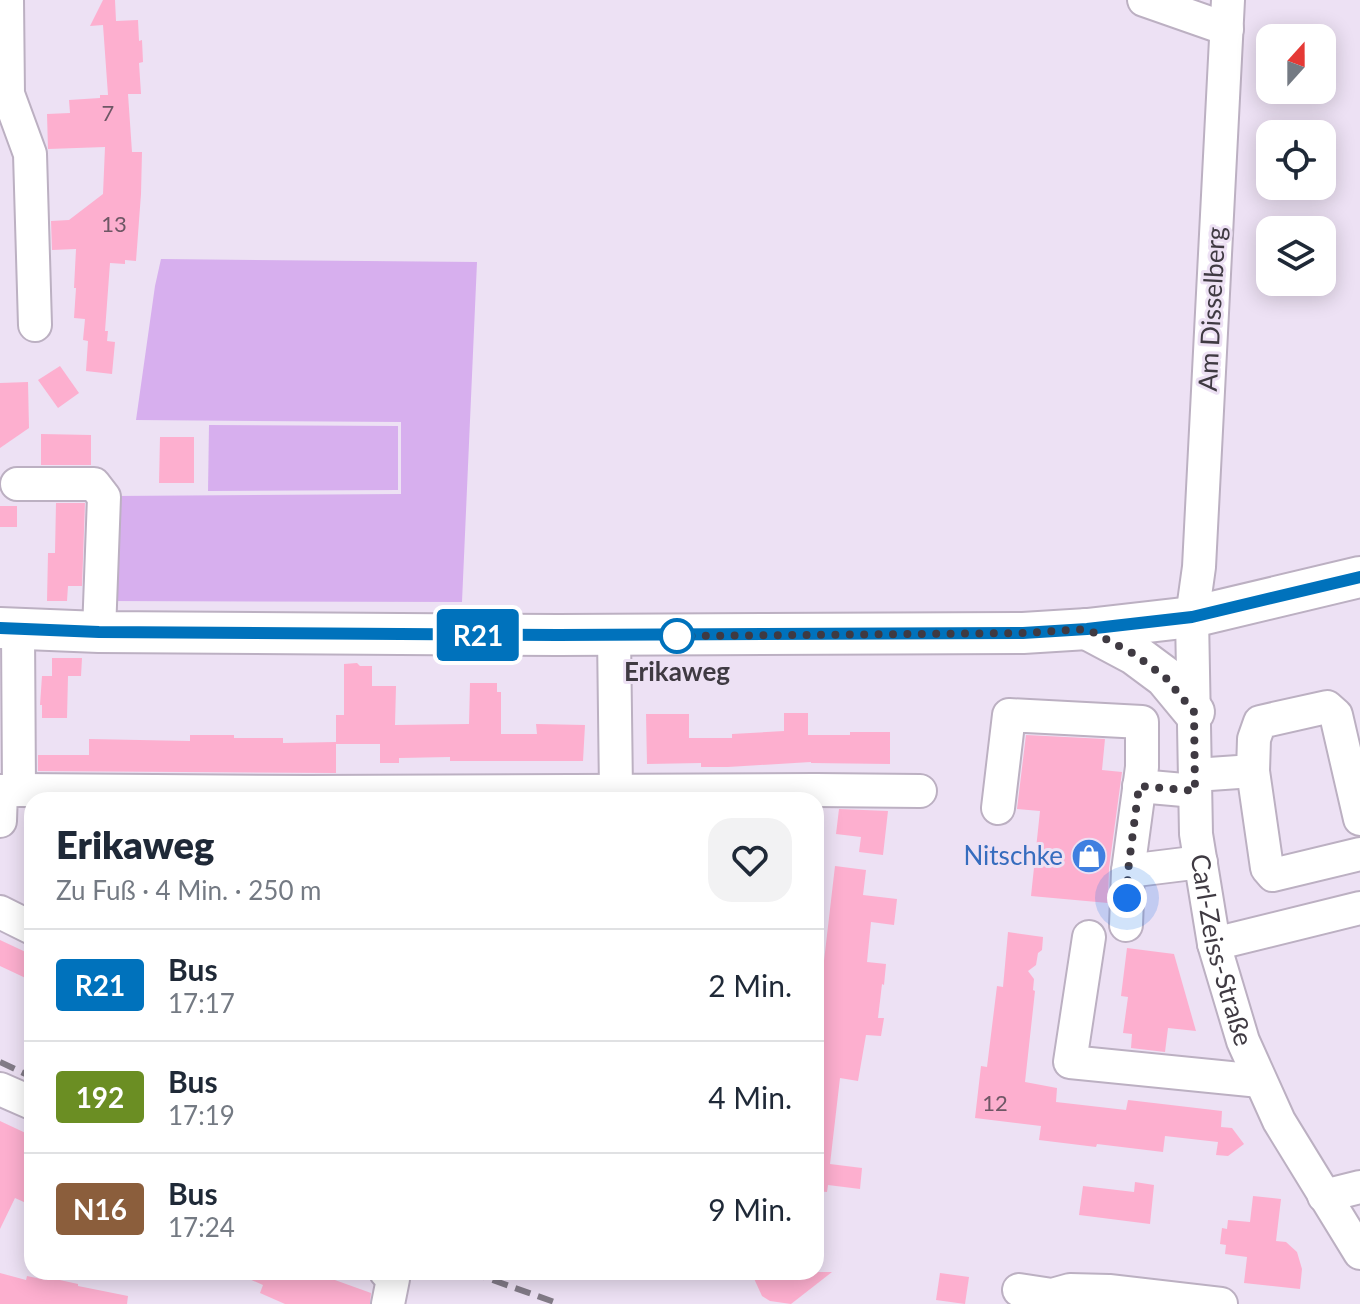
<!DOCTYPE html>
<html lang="de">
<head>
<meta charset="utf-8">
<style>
  body { margin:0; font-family:Lato,sans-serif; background:#f2f2f3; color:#1f2937; height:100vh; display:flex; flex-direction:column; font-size:30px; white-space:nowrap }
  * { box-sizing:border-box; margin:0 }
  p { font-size:26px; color:#747a83 }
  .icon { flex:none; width:44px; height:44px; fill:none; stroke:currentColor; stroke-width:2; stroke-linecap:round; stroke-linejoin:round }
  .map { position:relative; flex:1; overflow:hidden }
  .panel { position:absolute; left:24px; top:792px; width:800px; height:488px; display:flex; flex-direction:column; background:#fff; border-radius:24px; box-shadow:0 4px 20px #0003 }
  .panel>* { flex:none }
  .badge { padding:0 16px; border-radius:6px; font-size:28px; line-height:52px }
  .needle { width:52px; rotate:21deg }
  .buttons { position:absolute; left:1256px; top:24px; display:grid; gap:16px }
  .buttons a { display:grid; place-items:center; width:80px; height:80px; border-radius:16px; background:#fff; box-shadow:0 4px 20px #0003; font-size:40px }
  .you { position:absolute; width:40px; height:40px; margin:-20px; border:6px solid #fff; border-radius:50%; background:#1a73e8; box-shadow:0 0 0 12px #1a73e833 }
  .map>.badge { position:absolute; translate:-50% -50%; box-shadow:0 0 0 4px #fff }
  .round { display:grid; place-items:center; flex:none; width:84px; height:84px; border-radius:24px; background:#f2f2f3 }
  .headline { display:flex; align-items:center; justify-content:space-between; height:136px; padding:0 32px }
  h1 { font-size:38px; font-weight:800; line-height:60px }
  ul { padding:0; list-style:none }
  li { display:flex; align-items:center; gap:24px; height:112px; padding:0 32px; border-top:2px solid #e0e1e3 }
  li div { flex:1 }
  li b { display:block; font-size:30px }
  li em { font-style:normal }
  li .badge { min-width:88px; font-weight:700; text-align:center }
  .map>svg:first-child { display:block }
</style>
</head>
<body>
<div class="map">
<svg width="1360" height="1304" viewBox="0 0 1360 1304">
  <rect width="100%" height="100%" fill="#ede1f4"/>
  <g fill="#d7afee">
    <path d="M161,259L477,262L462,602L105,601L114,496L401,494V422L136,420L155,286Z"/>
    <path d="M209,425L398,426V490L208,491Z"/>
  </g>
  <g fill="#fdafcf">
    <path d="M103,0H115L116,21L138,20L139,41L142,40L143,62L139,63L141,94H128L132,152H142L141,194L136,261L125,260V264L110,263L105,331H108L107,341L115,342L112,374L86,371L88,341L83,340L85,319L74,318L76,288H74L76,249L52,250L51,221L69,220L103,194L105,147L48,149L47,114L70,113L69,100L100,98V95H108L103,25L90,26Z"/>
    <path d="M60,366L79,393L58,408L38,380Z"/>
    <path d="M28,382L29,428L0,448V383Z"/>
    <path d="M41,434L91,435V465H41Z"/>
    <path d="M160,437H194V483H159Z"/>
    <path d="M56,503H85L82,586H68L67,601H47L48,553H55Z"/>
    <rect x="0" y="506" width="17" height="21"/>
    <path d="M52,658H82L81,676H68L67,718H42V705H40L42,676H52Z"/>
    <path d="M357,663L360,666H372V686H396L395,725L469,724L470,683H497V692H501V734H537L536,724L585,725L583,761H450V757L399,758V763H380V744H336V773L38,771V755H89V739L190,741V735H234V738H283V743L336,742V715H344V664Z"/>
    <path d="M784,713H808V735H850V732H890V764L811,763V762L728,767H701V763L647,764L646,714H689V738H732V734L784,731Z"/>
    <path d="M1026,735L1105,739L1102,770L1122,772L1109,868L1108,903L1031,896L1040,811L1017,809Z"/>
    <path d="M839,809L888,811L883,855L859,852L861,837L836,834Z"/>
    <path d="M835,866L866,870L863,895L897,899L894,925L871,922L867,962L886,964L884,985L882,984L878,1018H884L881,1036L866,1035L858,1081L840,1078L830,1164L862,1168L860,1189L828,1185L827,1192L816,1191V1030Z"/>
    <path d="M1008,932L1043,937L1042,950L1038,953L1036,965L1028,971L1034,979L1033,990L1035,991L1025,1082L1057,1088L1056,1102L1126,1110L1128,1100L1222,1111L1221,1127L1232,1128L1244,1144L1228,1156L1216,1155L1218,1142L1165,1136L1163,1152L1097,1144L1096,1147L1039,1140L1041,1126L975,1118L981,1066L987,1067L997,986L1003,987Z"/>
    <path d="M0,940L32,955V981L0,966Z"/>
    <path d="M1127,948L1174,954L1196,1031L1168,1028L1165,1052L1131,1048L1132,1034L1123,1033L1128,997L1121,996Z"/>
    <path d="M0,1121L32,1136V1189L26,1203L15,1198L0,1229Z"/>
    <path d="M1135,1182L1154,1185L1150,1224L1079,1215L1083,1186L1134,1192Z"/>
    <path d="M1253,1196L1281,1199L1276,1241L1286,1242L1297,1252L1302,1269L1300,1289L1244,1283L1247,1257L1225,1254L1226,1245L1220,1244L1222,1228L1227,1229L1228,1220L1250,1222Z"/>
    <path d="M233,1272H322L321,1275L371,1293L370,1304H285L260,1293L263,1285Z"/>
    <path d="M751,1272H832L791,1304L770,1301L762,1296Z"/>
    <path d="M0,1273L26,1280L27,1276L46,1280V1277L78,1284V1286L128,1296L127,1304H0Z"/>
    <path d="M940,1273L969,1277L965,1304L936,1300Z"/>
  </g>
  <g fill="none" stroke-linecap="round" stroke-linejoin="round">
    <defs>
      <g id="minor">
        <path d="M7,0L8,94L30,154L35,325"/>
        <path d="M1144,0L1227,29"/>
        <path id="s1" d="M1228,0L1199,567L1192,617L1196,834L1214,944L1243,1041L1279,1121L1360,1253"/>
        <path d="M17,484H94L104,497L99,632"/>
        <path d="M614,635L616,791"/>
        <path d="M1253,771L1267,868L1273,875L1360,854"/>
        <path d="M1195,775L1253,771L1254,739L1260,722L1327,707L1336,715L1360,819"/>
        <path d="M1139,786L1195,791"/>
        <path d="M19,790L308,792L816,790L920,791"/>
        <path d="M998,808L1009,715L1142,722V767L1128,871"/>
        <path d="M0,821L1,791L19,790L18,630"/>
        <path d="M0,912L32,928"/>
        <path d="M1126,925L1128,871L1201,862"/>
        <path d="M1089,937L1070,1062L1260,1081"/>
        <path d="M1214,944L1360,908"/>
        <path d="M0,1089L32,1103"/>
        <path d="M1324,1196L1360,1187"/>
        <path d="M386,1272L393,1279L388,1304"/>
        <path d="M1019,1290L1052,1295L1070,1290L1109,1291L1221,1304"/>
      </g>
      <g id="major">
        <path d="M0,628L99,632L558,635L1023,633L1087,629L1192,617L1360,577"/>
        <path d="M1087,629L1134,654L1165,677L1194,712"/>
      </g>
    </defs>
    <use href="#minor" stroke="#bcb0c2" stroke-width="36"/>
    <use href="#major" stroke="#bcb0c2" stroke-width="44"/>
    <use href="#minor" stroke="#fff" stroke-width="32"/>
    <use href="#major" stroke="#fff" stroke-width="40"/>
    <g stroke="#827b87" stroke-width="6" stroke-dasharray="16 8" stroke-linecap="butt">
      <path d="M0,1062L32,1077"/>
      <path d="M470,1272L560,1304"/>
    </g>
  </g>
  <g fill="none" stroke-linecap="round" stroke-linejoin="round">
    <defs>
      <path id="line" d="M0,628L99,632L558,635L1023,633L1087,629L1192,617L1360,577"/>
    </defs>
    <use href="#line" stroke="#fff" stroke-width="18"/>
    <use href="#line" stroke="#0072bc" stroke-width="12"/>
    <path stroke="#3f3a42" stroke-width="8" stroke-dasharray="0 14.4" d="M677,636L1023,633L1087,629L1134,654L1165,677L1194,712L1195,791L1139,786L1128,871L1127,898"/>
  </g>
  <defs>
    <symbol id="shop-disc" viewBox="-11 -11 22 22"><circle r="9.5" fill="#3f7fe0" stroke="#ede1f4"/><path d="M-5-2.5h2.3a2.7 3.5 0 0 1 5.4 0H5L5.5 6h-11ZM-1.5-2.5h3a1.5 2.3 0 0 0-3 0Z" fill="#fff"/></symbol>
  </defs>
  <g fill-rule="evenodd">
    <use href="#shop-disc" x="1069" y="836" width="40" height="40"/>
  </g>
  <circle fill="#fff" stroke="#0072bc" stroke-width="4" cx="677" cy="636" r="16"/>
  <g text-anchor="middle" stroke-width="6" stroke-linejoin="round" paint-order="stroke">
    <g font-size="22" fill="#6e5765">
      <text x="108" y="121">7</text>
      <text x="114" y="232">13</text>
      <text x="995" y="1111">12</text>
    </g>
    <g font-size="26" fill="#3f3a42" stroke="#ede1f4">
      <text transform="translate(1212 309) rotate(-87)" y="9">Am Disselberg</text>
      <text dy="9" stroke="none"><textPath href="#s1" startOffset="954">Carl-Zeiss-Straße</textPath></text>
    </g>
    <g font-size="26" font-weight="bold" fill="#3f3a42" stroke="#ede1f4">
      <text x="677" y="681">Erikaweg</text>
    </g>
    <g font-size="26" fill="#366cbe" stroke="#ede1f4" text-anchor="end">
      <text x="1063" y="865">Nitschke</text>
    </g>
  </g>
</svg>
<div class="buttons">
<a><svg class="needle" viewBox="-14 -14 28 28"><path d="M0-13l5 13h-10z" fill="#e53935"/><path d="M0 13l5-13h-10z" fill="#747a83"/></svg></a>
<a><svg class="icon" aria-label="locate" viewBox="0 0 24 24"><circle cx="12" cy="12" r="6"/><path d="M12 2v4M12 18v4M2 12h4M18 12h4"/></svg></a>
<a><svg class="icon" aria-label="layers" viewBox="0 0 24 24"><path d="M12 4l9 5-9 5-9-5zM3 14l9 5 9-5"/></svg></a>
</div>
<div class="you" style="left:1127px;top:898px"></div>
<b class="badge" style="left:478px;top:635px;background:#0072bc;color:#fff">R21</b>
<section class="panel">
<div class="headline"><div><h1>Erikaweg</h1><p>Zu Fuß · 4 Min. · 250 m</p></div><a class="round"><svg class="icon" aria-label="heart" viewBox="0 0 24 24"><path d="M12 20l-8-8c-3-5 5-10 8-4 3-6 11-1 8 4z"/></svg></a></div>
<ul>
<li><span class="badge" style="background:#0072bc;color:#fff">R21</span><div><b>Bus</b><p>17:17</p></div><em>2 Min.</em></li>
<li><span class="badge" style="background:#6b8e23;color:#fff">192</span><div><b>Bus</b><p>17:19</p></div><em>4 Min.</em></li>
<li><span class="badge" style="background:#8b5e3c;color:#fff">N16</span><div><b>Bus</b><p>17:24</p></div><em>9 Min.</em></li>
</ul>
</section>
</div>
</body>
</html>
